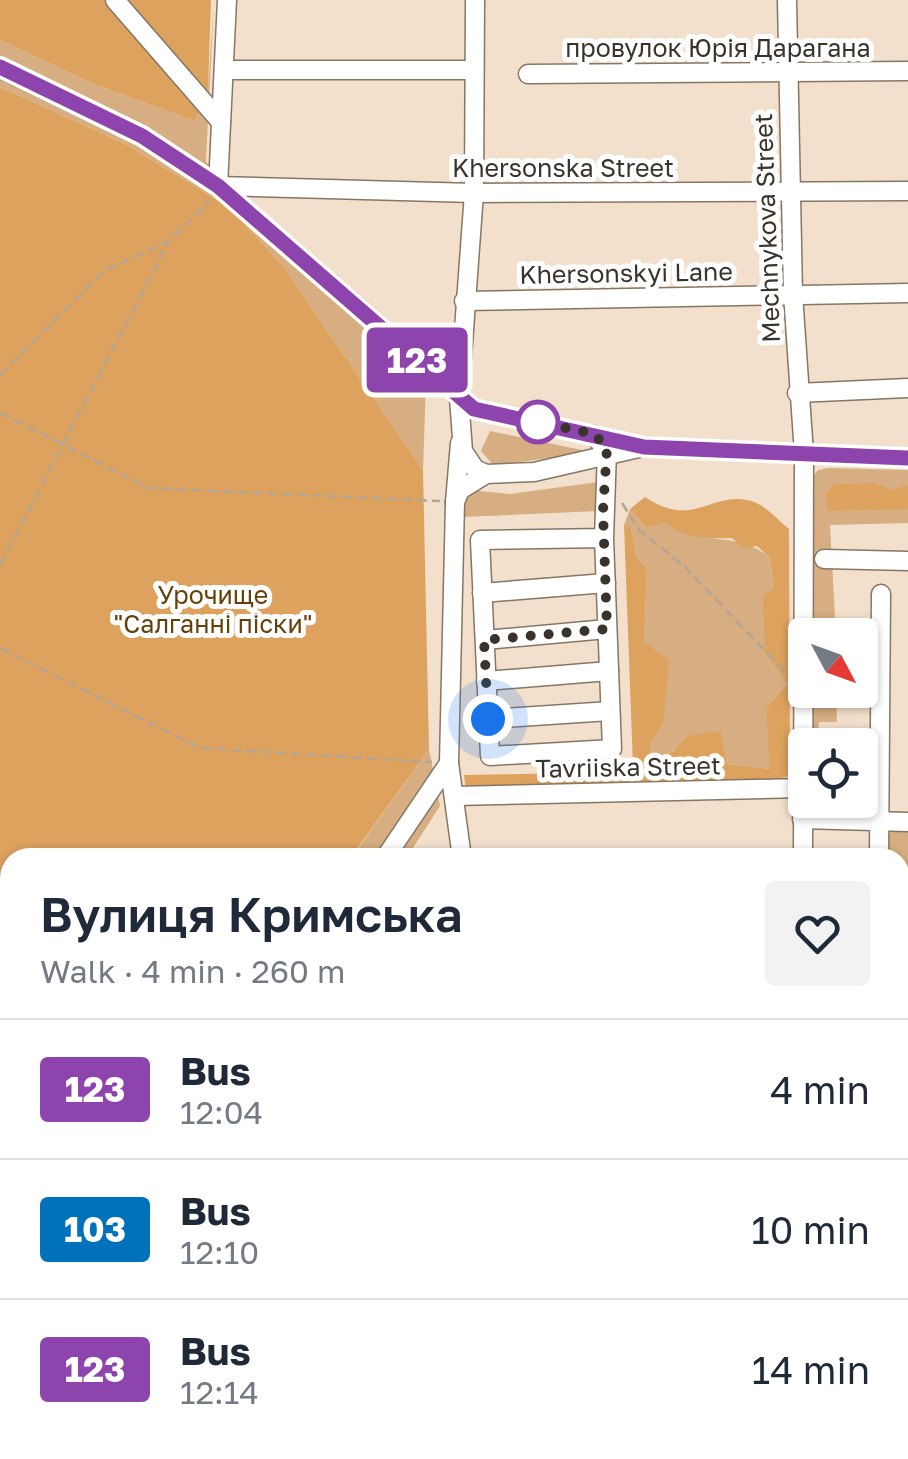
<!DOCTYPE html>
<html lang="en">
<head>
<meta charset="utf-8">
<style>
  body { margin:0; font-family:"Golos Text",sans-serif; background:#f2f2f3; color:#1f2937; height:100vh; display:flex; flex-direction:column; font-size:38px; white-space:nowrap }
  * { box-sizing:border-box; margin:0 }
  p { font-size:32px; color:#747a83 }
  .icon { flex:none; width:55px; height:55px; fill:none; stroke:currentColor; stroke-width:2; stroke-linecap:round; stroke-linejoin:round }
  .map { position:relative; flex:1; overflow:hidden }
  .sheet { position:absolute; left:0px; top:848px; width:910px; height:612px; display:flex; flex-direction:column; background:#fff; border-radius:30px 30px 0 0; box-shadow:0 2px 8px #0004 }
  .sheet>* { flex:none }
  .badge { padding:0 20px; border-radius:8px; font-size:35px; line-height:65px }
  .needle { width:65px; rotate:131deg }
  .tools { position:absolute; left:788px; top:618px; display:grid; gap:20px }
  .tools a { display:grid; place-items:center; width:90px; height:90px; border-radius:10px; background:#fff; box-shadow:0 2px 8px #0004; font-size:50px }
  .you { position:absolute; width:50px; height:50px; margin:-25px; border:8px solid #fff; border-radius:50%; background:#1a73e8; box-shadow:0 0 0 15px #1a73e833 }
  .map>.badge { position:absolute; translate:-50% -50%; box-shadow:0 0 0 5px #fff }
  .round { display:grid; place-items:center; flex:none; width:105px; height:105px; border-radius:10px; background:#f2f2f3 }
  .head { display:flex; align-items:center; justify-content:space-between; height:170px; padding:0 40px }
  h1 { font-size:48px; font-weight:600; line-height:75px }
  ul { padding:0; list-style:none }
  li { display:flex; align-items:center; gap:30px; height:140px; padding:0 40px; border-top:2px solid #e0e1e3 }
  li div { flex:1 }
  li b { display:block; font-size:38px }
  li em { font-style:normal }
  li .badge { min-width:110px; font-weight:700; text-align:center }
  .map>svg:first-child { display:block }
</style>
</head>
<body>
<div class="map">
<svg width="908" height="1459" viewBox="0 0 908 1459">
  <rect width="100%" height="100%" fill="#f3e0cc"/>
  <g fill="#d6ae82">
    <path d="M106,0H125L208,88L214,0L206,162L427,353L423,470L282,265L230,208L127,145L0,87V40L96,85L195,121L201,109Z"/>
    <path d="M490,431L582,450V454L493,465L481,451Z"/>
    <path d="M829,468L908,470V523L830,525L836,635H809L811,479L818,470Z"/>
    <path d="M598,482V511L463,517V497L469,490L510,494Z"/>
    <path d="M630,509L647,528L664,521C695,548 738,529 770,558L788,683L766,708L771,769L727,764L721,732L650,760V744L663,724L644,642L647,568L636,556L631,527L624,525Z"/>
    <path d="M808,690H836L837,722H819L818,732H807Z"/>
    <path d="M429,749L440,806L407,857L351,858Z"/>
    <path d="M893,829H908V1061H900V858L886,857V836Z"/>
    <path d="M10,1330V1450H53L48,1459H0V1342Z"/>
  </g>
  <g fill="#dda25e">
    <path d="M0,0H106L201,109L195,121L96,85L0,40Z"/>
    <path d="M125,0H211L208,88L202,92Z"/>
    <path d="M0,87L127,145L230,208L282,265L423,470L429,749L351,857L10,858V1330L0,1342Z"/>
    <path d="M875,483L892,490L908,485V509L828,511L826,493L835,484Z"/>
    <path d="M645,497C694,530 711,490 751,501C764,504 779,521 789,529L790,776L762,782L466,791L464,775L627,772L633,766L624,525L631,527L636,556L647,568L644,642L669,660L663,724L650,744V759L674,751L687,736L721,731L727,764L770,769L766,708L788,683L765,653L763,596L774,588L770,558L757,546L743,548L732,538C708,539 683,538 664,522L647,528L630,509Z"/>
    <path d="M53,1450H192V1459H48Z"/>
  </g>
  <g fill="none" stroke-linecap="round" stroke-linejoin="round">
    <defs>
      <g id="minor">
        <path d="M115,0L221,122"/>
        <path d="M475,0L474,193L459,398L463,451L475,469L486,474"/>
        <path d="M787,0L793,294L804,454L803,858"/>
        <path d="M0,68L142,136L218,186L474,409L644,447L908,458"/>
        <path d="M224,70H474"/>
        <path d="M528,74L908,71"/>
        <path d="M218,186L474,193L908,191"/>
        <path d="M218,186L227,0"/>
        <path d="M464,301L908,293"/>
        <path d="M797,393L908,388"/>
        <path d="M594,435L607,451L604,538L612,749L490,756L480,540L604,538"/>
        <path d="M460,443L455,502L449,763L462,858"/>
        <path d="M455,502L460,490L486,474L534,472L643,447"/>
        <path d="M824,559L908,561"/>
        <path d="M482,593L606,583"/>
        <path d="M485,640L607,629"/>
        <path d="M486,681L609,671"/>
        <path d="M488,719L610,711"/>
        <path d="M455,796L802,788"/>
        <path d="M802,819L908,822"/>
        <path d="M385,858L449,763"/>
        <path d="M879,858L881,594"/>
        <path d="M900,1065H908"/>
        <path d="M900,1185H908"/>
        <path d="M900,1291H908"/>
        <path d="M0,1377L10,1364"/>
        <path d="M900,1400H908"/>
        <path d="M809,1450V1459"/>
        <path d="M201,1459V1450"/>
        <path d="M473,1459L474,1450"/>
      </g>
    </defs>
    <use href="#minor" stroke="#877664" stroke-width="21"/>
    <g stroke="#b4a595" stroke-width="2.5" stroke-dasharray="10 5" stroke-linecap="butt">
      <path d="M0,375L105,270L169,241L210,200"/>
      <path d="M0,413L149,488L440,501"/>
      <path d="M622,503L639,530L684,566L789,676"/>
      <path d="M0,565L169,241"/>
      <path d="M0,648L200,748L432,762"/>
      <path d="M820,738H823"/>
      <path d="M0,1319L10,1324"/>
    </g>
    <use href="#minor" stroke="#fff" stroke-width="18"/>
  </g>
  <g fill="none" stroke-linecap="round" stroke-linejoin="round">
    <defs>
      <path id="line" d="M0,67L142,136L218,186L474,409L644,447L908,458"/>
    </defs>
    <use href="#line" stroke="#fff" stroke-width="22"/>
    <use href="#line" stroke="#8e44ad" stroke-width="15"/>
    <path stroke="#3a332b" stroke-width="10" stroke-dasharray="0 18" d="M488,719L484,640L607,629L603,511L607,448L594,434L524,419L538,422"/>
  </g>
  <circle fill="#fff" stroke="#8e44ad" stroke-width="5" cx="538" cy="422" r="20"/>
  <g text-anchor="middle" stroke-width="10" stroke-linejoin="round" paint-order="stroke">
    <g font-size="25" fill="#3a332b" stroke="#fff">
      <text x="718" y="57">провулок Юрія Дарагана</text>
      <text x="563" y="177">Khersonska Street</text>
      <text transform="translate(767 228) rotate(-92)" y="9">Mechnykova Street</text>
      <text transform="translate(626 273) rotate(-1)" y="9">Khersonskyi Lane</text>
      <text transform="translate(628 767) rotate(-1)" y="9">Tavriiska Street</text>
    </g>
    <g font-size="25" fill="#664008" stroke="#fff">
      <text x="213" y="604">Урочище<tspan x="213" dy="29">"Салганні піски"</tspan></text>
    </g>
  </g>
</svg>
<div class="tools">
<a><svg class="needle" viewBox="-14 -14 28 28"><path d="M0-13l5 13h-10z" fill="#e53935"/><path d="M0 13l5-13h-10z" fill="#747a83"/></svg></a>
<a><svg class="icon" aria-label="locate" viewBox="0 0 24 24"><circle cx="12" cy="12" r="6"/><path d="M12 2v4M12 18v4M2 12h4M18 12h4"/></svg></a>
</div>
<div class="you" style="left:488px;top:719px"></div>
<b class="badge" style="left:417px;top:360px;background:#8e44ad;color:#fff">123</b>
<section class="sheet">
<div class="head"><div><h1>Вулиця Кримська</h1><p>Walk · 4 min · 260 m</p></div><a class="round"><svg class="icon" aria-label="heart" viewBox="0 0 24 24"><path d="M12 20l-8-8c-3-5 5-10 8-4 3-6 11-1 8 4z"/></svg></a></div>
<ul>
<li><span class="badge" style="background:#8e44ad;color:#fff">123</span><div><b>Bus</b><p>12:04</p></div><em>4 min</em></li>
<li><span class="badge" style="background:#0072bc;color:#fff">103</span><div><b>Bus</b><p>12:10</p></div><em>10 min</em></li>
<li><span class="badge" style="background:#8e44ad;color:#fff">123</span><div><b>Bus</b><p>12:14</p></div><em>14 min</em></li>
</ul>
</section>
</div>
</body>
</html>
